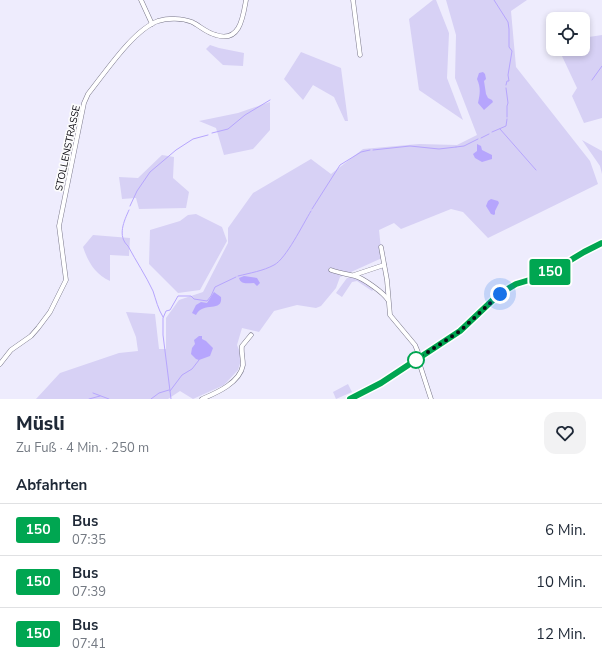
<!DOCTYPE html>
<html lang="de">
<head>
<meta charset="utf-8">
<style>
  body { margin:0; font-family:"Nunito Sans",sans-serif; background:#f2f2f3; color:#1f2937; height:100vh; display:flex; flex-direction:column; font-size:15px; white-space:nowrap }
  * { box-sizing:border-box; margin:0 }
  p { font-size:13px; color:#747a83 }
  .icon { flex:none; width:22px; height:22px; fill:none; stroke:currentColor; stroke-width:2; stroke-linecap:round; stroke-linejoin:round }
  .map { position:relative; height:399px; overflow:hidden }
  .sheet { display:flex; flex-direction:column; background:#fff; flex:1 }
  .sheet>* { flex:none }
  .badge { padding:0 8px; border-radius:3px; font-size:14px; line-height:26px }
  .controls { position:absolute; left:546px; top:12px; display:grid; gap:8px }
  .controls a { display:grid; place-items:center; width:44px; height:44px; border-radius:8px; background:#fff; box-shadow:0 2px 6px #0003; font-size:20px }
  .you { position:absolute; width:20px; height:20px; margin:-10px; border:3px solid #fff; border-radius:50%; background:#1a73e8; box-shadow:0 0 0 6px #1a73e833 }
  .map>.badge { position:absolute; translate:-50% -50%; box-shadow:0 0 0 2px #fff }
  h2 { padding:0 16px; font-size:15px; line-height:36px }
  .round { display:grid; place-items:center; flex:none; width:42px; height:42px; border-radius:12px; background:#f2f2f3 }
  .overview { display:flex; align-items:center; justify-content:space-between; height:68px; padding:0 16px }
  h1 { font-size:19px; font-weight:800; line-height:30px }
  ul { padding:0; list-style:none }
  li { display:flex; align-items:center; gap:12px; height:52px; padding:0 16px; border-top:1px solid #e0e1e3 }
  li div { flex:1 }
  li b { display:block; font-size:15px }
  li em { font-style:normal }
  li .badge { min-width:44px; font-weight:700; text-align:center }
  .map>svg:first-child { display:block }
</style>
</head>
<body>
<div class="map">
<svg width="602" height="399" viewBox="0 0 602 399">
  <rect width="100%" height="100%" fill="#eeecfd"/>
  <g fill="#d7d1f5">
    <path d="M433,0H436L449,33L447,78L463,120L419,90L409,19Z"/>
    <path d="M446,0H527L511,11L516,67L590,161L598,184L488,238L463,212L451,209L401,229L394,223L379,230L382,258L340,277L336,288L321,306L316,308L297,305L274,311L259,332L242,328L237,345L242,357L238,370L224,385L193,399L180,391L168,399H36L60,373L119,353L138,351L136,337L126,312L155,314L159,349H166V318L179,300L203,292L228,243V228L253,193L311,159L331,174L363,149L419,144L457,145L477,135L455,78L456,35Z"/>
    <path d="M602,35V118L584,123L572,96L577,88L562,56L572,49H583V41L589,37Z"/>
    <path d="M210,45L219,48L244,53L243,66L223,65L206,49Z"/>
    <path d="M301,52L341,68L348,121H345L334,97L313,85L303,100L284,79Z"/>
    <path d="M270,102V130L253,149L224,155L216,128L199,121L238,113Z"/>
    <path d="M582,140L602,151V174L600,166Z"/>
    <path d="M162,155L174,157L173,178L189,192L186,208L139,209L136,198L122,199L119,177L138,178Z"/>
    <path d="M196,214L222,227L227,241L200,290L178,293L149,264L150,230L180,221L188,215Z"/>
    <path d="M93,235L130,238L129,256L110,255V281C95,274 88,262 83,247Z"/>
    <path d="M354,277L359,279L374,289L372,291L357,281L352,282L342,297L336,293L347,278Z"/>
    <path d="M348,384L352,392L336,399L333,392Z"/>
  </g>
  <g fill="#b6a5fd">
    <path d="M483,72L485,74L486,79L484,81L486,94L488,98L492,100L493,102L484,110L478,103C480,94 481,88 477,79L479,73Z"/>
    <path d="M477,144L481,146L482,150L492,155V159L482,162L475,158L473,154L477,151Z"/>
    <path d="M491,199L498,201L499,203L495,211V214L494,215L491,214L486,206L488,201Z"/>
    <path d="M244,276L257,278L260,283L257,286L254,283C247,283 241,285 239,278Z"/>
    <path d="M214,292L221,297C223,313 203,301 196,315L192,313L196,305L201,302L207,303Z"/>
    <path d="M199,336H202V339L206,341L213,348L210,356L199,360L196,359L191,354L192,348L195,344L194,340Z"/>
  </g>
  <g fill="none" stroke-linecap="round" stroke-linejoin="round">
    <g stroke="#b6a5fd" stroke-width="1">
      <path d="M494,0L508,22L509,29V47L512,51L508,75L509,81H507L506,85"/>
      <path d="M592,80L602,66"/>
      <path d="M506,88L508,103L507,106V117"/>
      <path d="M500,129L536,170"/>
      <path d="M492,132L506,126L507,119"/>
      <path d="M212,133L228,129L245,115L270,100"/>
      <path d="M481,138L489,134"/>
      <path d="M456,147L464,146L478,139"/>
      <path d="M373,150L410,146L439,149L456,147"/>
      <path d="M130,206L137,191L150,172L176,150L193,139L208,135"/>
      <path d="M312,209L340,165L361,152L370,150"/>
      <path d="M129,210C124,221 117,236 128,246C136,261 146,276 153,291C156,300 158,309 163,317"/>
      <path d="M238,276C250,273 263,271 274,265C286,259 303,224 311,211"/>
      <path d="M170,391L182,375L192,369L199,360"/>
      <path d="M93,393L109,399"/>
      <path d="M89,399L100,396"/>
      <path d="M151,399L159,393L169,390"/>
      <path d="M171,399L163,335V318L166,311L170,310L178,296H191L194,299L207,301L211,296L215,287L236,277"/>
    </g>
    <defs>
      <g id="minor">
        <path d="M141,0L152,24"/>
        <path d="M353,0L360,55"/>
        <path d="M381,247L387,280L390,315L415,345L420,357"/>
        <path d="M331,270C339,273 347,274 355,276C363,278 384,293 388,300"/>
        <path d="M354,275L384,265"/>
        <path d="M418,359L431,399"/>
        <path d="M0,364L11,350L31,336L38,328L50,312L66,280L59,226L84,103L88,94C105,73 133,30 158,21C168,18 182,18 192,22C200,26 207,33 216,35C240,43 243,17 246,0"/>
        <path d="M202,399C216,393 240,383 243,365C243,358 241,352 242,346L251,335"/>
        <path d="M350,399L381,383L460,331L495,298L506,290L517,285L546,275L584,252L602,243"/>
      </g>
    </defs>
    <use href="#minor" stroke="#797789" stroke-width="5"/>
    <use href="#minor" stroke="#fff" stroke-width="4"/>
  </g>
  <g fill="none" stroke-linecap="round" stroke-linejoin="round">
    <defs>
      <path id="line" d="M350,399L381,383L460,331L495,298L506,290L516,284L546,275L584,252L602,243"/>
    </defs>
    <use href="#line" stroke="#fff" stroke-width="9"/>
    <use href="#line" stroke="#00a651" stroke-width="6"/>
    <path stroke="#0c0b12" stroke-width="4" stroke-dasharray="0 7.2" d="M416,360L460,331L500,294"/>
  </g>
  <circle fill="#fff" stroke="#00a651" stroke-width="2" cx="416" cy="360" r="8"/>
  <g text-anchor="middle" stroke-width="3.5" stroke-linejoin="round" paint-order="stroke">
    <g font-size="10" fill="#0c0b12" stroke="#fcfcfc">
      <text transform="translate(67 148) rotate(-78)" y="4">STOLLENSTRASSE</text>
    </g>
  </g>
</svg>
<div class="controls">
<a><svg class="icon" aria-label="locate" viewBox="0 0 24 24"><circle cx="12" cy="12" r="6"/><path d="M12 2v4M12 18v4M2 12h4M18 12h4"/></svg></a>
</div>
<div class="you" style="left:500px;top:294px"></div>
<b class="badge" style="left:550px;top:272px;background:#00a651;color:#fff">150</b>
</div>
<section class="sheet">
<div class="overview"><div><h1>Müsli</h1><p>Zu Fuß · 4 Min. · 250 m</p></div><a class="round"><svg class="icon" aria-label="heart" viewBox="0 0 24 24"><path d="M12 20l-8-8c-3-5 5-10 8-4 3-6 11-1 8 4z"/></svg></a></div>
<h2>Abfahrten</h2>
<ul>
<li><span class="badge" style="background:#00a651;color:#fff">150</span><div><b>Bus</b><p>07:35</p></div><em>6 Min.</em></li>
<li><span class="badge" style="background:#00a651;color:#fff">150</span><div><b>Bus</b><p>07:39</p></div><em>10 Min.</em></li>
<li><span class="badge" style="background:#00a651;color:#fff">150</span><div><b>Bus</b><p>07:41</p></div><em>12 Min.</em></li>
</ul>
</section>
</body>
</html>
